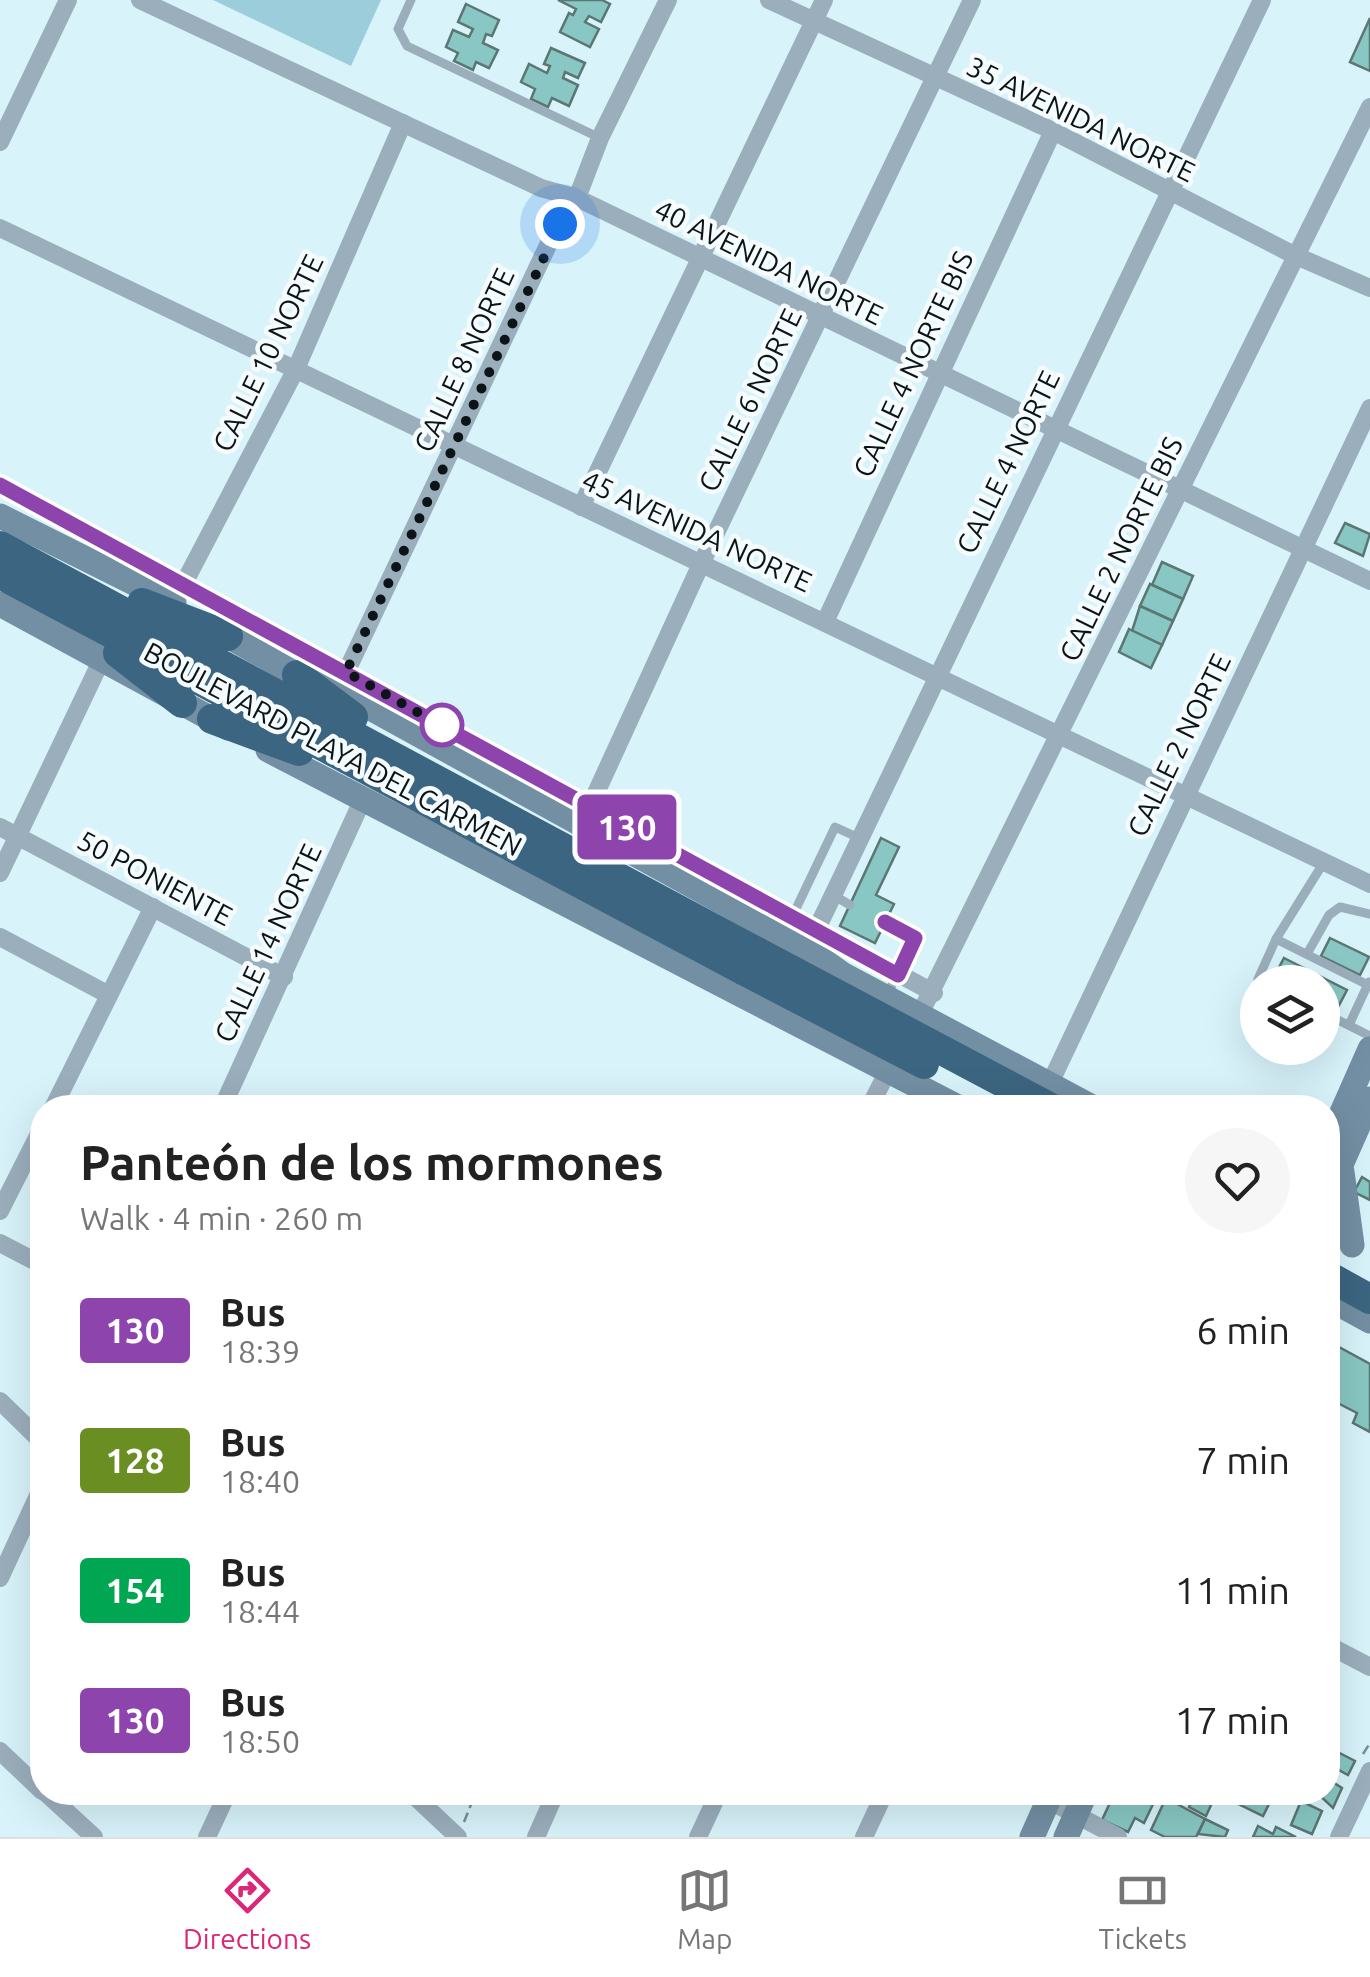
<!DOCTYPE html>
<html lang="en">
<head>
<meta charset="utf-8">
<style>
  body { margin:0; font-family:Ubuntu,sans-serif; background:#f6f6f6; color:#222; height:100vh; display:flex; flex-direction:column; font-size:38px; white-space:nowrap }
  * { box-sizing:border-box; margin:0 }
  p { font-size:32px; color:#767676 }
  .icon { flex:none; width:55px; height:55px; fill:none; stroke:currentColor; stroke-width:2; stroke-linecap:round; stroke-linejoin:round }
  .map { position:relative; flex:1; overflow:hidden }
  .panel { position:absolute; left:30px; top:1095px; width:1310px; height:710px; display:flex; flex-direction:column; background:#fff; border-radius:40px; box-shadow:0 10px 40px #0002 }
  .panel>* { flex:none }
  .badge { padding:0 20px; border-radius:8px; font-size:35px; line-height:65px }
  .fabs { position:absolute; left:1240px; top:965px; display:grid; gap:20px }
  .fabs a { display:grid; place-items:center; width:100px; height:100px; border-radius:50%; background:#fff; box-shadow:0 10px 40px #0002; font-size:50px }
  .you { position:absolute; width:50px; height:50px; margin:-25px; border:8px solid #fff; border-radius:50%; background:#1a73e8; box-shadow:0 0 0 15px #1a73e833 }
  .map>.badge { position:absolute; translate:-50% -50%; box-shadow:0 0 0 5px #fff }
  .round { display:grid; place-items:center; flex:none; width:105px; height:105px; border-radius:52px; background:#f6f6f6 }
  .summary { display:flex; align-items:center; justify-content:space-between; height:170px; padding:0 50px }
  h1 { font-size:48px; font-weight:700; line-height:75px }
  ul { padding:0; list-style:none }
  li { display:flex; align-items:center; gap:30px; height:130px; padding:0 50px }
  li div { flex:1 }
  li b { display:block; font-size:38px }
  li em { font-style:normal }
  li .badge { min-width:110px; font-weight:700; text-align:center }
  .tabs { display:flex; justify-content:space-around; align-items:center; height:140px; border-top:2px solid #e0e0e0; background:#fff; font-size:28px; color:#767676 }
  .tabs a { display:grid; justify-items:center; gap:5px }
  .tabs .current { color:#db2777 }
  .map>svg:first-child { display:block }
</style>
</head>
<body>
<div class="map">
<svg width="1370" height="1837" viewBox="0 0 1370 1837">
  <rect width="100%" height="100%" fill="#d8f3fa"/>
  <path fill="#9ccdda" d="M213,0H381L351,66Z"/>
  <g fill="#88c7c3" stroke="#5c7674" stroke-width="2.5">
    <path d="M558,0H602L610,4L601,22L589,16L585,22L599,29L590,47L560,32L569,13L573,15L576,9Z"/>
    <path d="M466,4L499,20L492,36L486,34L483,43L498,50L489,68L476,62L473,70L454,61L458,53L446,47L453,30L469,37L473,29L458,22Z"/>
    <path d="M1370,18V71L1350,62Z"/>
    <path d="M551,48L585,63L578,78L565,72L563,78L578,85L569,106L552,98L548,107L531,99L535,89L521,82L529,64L547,73L550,66L544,64Z"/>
    <path d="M1345,523L1370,534L1363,556L1335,543Z"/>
    <path d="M1162,562L1193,576L1183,599L1152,585Z"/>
    <path d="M1150,584L1183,599L1173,621L1140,606Z"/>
    <path d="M1140,606L1173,621L1162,645L1132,631Z"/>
    <path d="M1129,629L1162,645L1151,668L1119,652Z"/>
    <path d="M881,838L899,847L876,895L894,904L875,943L840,926Z"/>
    <path d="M1330,938L1369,957L1360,975L1321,956Z"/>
    <path d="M1284,958L1347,990L1337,1009L1322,1002V982H1285L1274,977Z"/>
    <path d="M1362,1177L1370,1182V1200L1354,1192Z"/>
    <path d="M1328,1341L1370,1364V1432L1353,1423L1357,1413L1328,1398Z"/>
    <path d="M1328,1747L1355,1761L1348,1775L1328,1764Z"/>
    <path d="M1328,1779L1342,1788L1333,1808L1316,1792H1328Z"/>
    <path d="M1115,1792H1136L1154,1802L1144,1823L1135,1818L1128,1832L1102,1820Z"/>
    <path d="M1196,1792H1217L1206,1816L1189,1807Z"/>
    <path d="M1226,1792H1275L1263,1816L1224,1797Z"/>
    <path d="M1166,1798L1205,1819L1196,1837H1165L1151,1830Z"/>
    <path d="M1301,1801L1322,1811L1312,1834L1291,1825Z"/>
    <path d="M1205,1819L1228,1830L1225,1837L1198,1834Z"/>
    <path d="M1258,1826L1273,1834L1276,1827L1296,1837H1253Z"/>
  </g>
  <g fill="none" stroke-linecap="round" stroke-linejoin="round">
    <g stroke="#7b8e93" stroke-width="2.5" stroke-dasharray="10 5" stroke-linecap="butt">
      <path d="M1363,1754L1370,1743"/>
      <path d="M464,1822L476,1792"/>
    </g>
    <g stroke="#9baebc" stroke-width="9">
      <path d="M411,0L398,29L407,46L600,138"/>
      <path d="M833,895L850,905"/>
      <path d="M793,915L835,827L859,838"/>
      <path d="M885,922L915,938L888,993"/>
      <path d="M1276,939L1370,986"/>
      <path d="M1307,954L1329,915L1340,907L1370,914"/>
      <path d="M1264,982L1258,979L1276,939L1324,862"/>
      <path d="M1322,1012L1370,1036"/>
      <path d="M1349,1025L1369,982"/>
    </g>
    <g stroke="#9baebc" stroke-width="18">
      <path d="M140,0L541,188L577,198L1370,581"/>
      <path d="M769,0L1053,131L1294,255L1370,288"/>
      <path d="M0,142L68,0"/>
      <path d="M0,228L1370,884"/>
      <path d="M0,485L934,993"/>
      <path d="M581,507L824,0"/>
      <path d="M181,589L296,369L403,123"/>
      <path d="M825,622L1053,131"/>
      <path d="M342,681L550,241L577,198L600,138L668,0"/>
      <path d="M585,817L701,564L972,0"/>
      <path d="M0,827L284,977"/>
      <path d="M0,873L102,659"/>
      <path d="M0,937L109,995"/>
      <path d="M812,939L1262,0"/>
      <path d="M915,1024L1370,107"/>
      <path d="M1045,1094L1370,408"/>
      <path d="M53,1108L153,907"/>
      <path d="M222,1108L362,801"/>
      <path d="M869,1108L892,1063"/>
      <path d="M0,1211L42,1128"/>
      <path d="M0,1243L42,1265"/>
      <path d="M0,1401L42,1442"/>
      <path d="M0,1578L42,1487"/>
      <path d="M1328,1645L1370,1667"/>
      <path d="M0,1751L42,1791"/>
      <path d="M45,1792L94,1837"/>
      <path d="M410,1792L458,1837"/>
      <path d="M1033,1792L1118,1837"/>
      <path d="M207,1837L228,1792"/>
      <path d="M536,1837L556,1792"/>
      <path d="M698,1837L719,1792"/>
      <path d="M864,1837L885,1792"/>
      <path d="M1339,1837L1370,1771"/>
    </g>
    <g stroke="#738fa3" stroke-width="25">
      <path d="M0,516L174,603"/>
      <path d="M0,604L228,728"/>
      <path d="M212,627L297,675L365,705L807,949L842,974L1094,1108"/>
      <path d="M268,750L960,1108"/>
      <path d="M1328,1144L1370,1049"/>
      <path d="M1342,1172L1352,1245"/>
      <path d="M1328,1194L1370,1099"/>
      <path d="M1328,1298L1370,1321"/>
      <path d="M1032,1837L1052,1792"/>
      <path d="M1066,1837L1086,1792"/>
    </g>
    <g stroke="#3c6581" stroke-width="30">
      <path d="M0,546L757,952"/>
      <path d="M0,574L745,971"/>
      <path d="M142,603L228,636"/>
      <path d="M118,653L182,703"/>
      <path d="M297,675L353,717"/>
      <path d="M212,719L299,751"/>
      <path d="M1328,1276L1370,1299"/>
    </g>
    <g stroke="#3c6581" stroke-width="30">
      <path d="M757,952L1051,1108"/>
      <path d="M745,971L924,1064"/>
    </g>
  </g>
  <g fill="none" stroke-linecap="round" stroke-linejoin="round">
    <defs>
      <path id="line" d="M0,485L898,975L915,938L885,922"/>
    </defs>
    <use href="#line" stroke="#fff" stroke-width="22"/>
    <use href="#line" stroke="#8e44ad" stroke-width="15"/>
    <path stroke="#0b1517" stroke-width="10" stroke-dasharray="0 18" d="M442,725L453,732L346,672L560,224"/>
  </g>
  <circle fill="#fff" stroke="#8e44ad" stroke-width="5" cx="442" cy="725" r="20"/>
  <g text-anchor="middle" stroke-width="9" stroke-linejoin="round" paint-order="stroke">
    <g font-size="28" fill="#0b1517" stroke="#f6fcfd">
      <text transform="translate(1081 119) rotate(26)" y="10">35 AVENIDA NORTE</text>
      <text transform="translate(769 262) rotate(26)" y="10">40 AVENIDA NORTE</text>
      <text transform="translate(268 353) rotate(-64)" y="10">CALLE 10 NORTE</text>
      <text transform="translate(464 360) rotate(-65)" y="10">CALLE 8 NORTE</text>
      <text transform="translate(913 364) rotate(-65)" y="10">CALLE 4 NORTE BIS</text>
      <text transform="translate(750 400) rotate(-64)" y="10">CALLE 6 NORTE</text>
      <text transform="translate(1008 462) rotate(-64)" y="10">CALLE 4 NORTE</text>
      <text transform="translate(697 531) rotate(25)" y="10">45 AVENIDA NORTE</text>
      <text transform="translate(1121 549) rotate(-64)" y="10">CALLE 2 NORTE BIS</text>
      <text transform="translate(1179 745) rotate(-64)" y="10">CALLE 2 NORTE</text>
      <text transform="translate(333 749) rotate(28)" y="10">BOULEVARD PLAYA DEL CARMEN</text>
      <text transform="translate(155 878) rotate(28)" y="10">50 PONIENTE</text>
      <text transform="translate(268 943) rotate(-65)" y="10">CALLE 14 NORTE</text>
    </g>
  </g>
</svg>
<div class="fabs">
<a><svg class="icon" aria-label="layers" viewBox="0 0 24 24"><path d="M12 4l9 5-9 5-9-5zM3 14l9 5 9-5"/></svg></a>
</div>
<div class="you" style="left:560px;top:224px"></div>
<b class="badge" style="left:627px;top:827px;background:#8e44ad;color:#fff">130</b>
<section class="panel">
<div class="summary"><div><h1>Panteón de los mormones</h1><p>Walk · 4 min · 260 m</p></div><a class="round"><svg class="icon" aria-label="heart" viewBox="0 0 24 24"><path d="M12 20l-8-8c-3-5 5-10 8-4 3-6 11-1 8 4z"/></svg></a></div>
<ul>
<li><span class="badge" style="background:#8e44ad;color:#fff">130</span><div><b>Bus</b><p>18:39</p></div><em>6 min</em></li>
<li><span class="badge" style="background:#6b8e23;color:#fff">128</span><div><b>Bus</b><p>18:40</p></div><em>7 min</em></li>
<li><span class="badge" style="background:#00a651;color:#fff">154</span><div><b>Bus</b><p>18:44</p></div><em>11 min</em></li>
<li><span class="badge" style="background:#8e44ad;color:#fff">130</span><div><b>Bus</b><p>18:50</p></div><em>17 min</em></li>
</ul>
</section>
</div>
<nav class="tabs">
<a class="current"><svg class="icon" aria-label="directions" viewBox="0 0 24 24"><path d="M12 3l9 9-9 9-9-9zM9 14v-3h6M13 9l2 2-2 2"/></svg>Directions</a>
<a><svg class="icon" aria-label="map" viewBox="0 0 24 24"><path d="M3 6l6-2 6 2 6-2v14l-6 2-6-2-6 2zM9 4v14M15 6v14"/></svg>Map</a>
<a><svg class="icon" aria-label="tickets" viewBox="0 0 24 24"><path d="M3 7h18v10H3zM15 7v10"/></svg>Tickets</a>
</nav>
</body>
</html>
